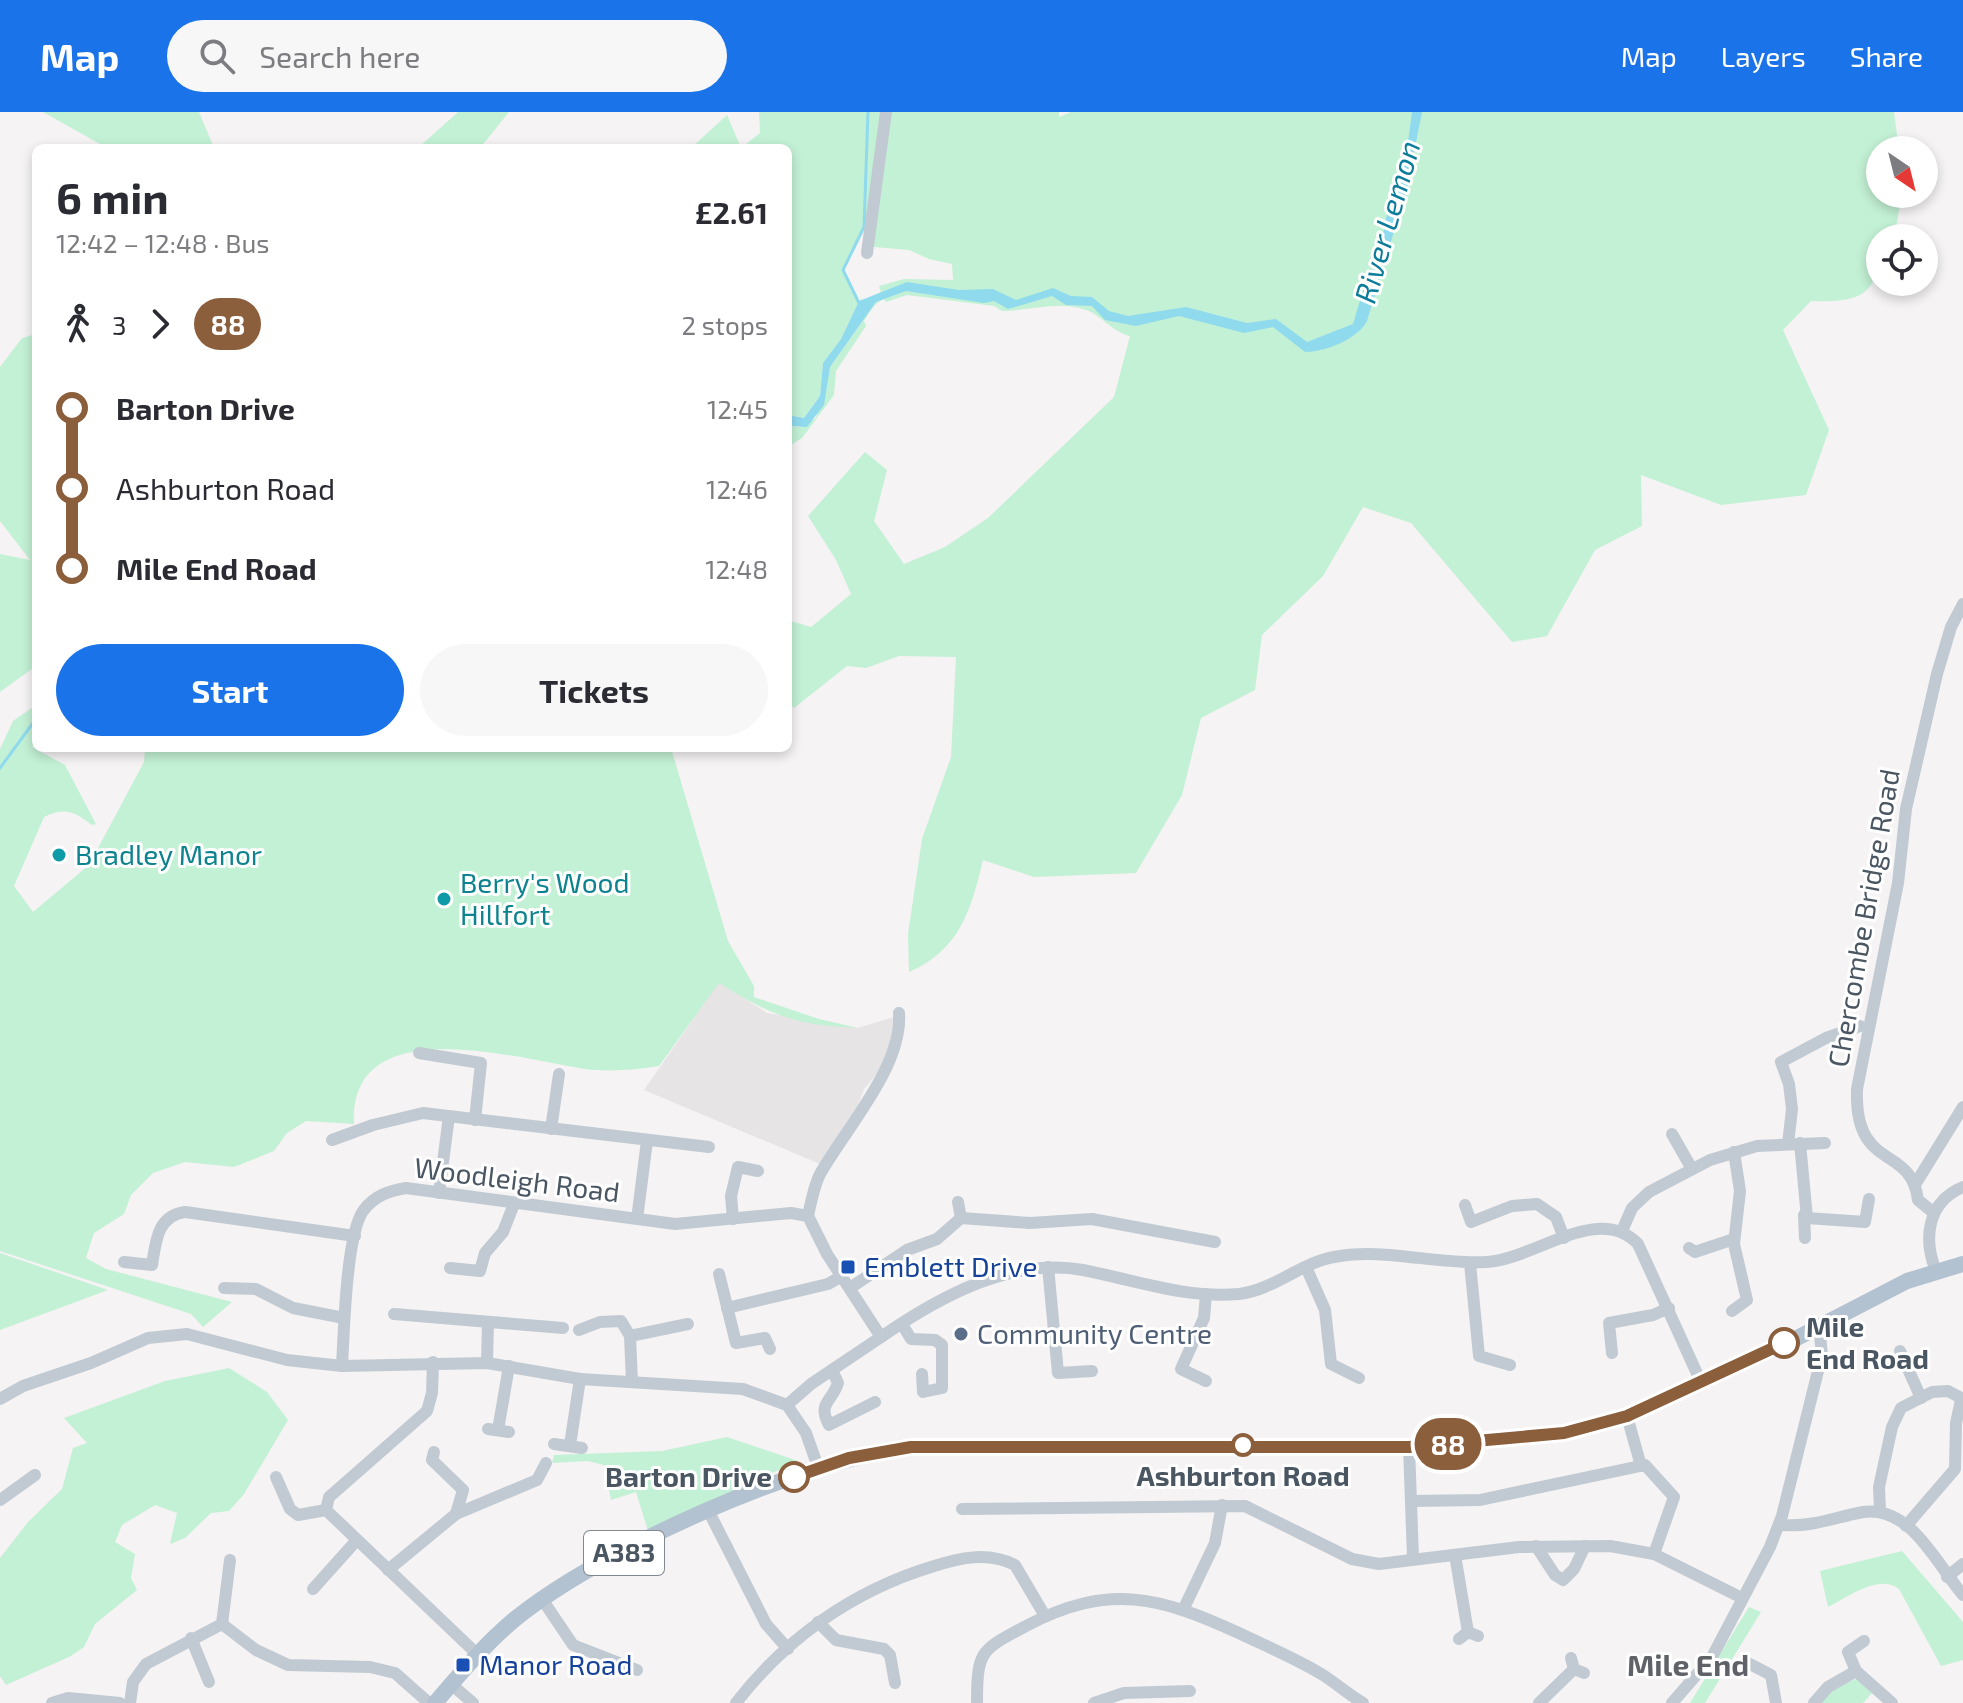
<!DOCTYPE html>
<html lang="en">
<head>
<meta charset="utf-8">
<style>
  body { margin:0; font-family:"Exo 2",sans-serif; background:#f7f7f7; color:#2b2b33; height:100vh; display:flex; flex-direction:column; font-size:30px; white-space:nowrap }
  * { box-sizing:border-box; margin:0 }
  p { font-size:26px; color:#7c7c81 }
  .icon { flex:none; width:44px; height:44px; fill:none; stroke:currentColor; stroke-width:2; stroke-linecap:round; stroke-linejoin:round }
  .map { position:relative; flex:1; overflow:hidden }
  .drawer { position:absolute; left:32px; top:32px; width:760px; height:608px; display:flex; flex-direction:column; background:#fff; border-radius:12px; box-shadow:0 4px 12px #0003 }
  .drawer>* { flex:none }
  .badge { padding:0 16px; border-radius:26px; font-size:28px; line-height:52px }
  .needle { width:52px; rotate:145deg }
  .fabs { position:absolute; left:1866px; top:24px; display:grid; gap:16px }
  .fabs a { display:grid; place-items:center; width:72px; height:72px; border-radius:50%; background:#fff; box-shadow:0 4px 12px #0003; font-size:40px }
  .map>.badge { position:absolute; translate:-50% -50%; box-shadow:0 0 0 4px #fff }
  .legs { display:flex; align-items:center; gap:12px; height:88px; padding:0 24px; font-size:26px }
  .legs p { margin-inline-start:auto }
  .summary { display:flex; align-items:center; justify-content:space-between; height:136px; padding:0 24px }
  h1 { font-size:44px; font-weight:700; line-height:60px }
  .button { display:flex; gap:16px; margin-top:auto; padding:16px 24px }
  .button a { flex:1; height:92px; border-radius:48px; background:#1a73e8; color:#fff; font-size:32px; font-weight:700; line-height:92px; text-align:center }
  .button a+a { background:#f7f7f7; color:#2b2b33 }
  ul { padding:0 24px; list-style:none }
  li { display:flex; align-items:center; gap:28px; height:80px; font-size:30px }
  li i { display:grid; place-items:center; width:12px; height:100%; margin:0 10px; background:currentColor }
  li i::after { content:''; width:20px; height:20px; margin:-10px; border:6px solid; border-radius:50%; background:#fff }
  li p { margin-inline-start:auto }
  li:first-child i { background:linear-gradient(#0000 50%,currentColor 0) }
  li:last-child i { background:linear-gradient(currentColor 50%,#0000 0) }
  header { display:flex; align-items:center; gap:48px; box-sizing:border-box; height:112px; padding:0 40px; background:#1a73e8; color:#fff }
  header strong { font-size:38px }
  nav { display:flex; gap:44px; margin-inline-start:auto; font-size:28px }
  .search { width:560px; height:72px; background:#f7f7f7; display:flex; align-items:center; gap:20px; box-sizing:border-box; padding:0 28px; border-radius:44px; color:#7c7c81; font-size:30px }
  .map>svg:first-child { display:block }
</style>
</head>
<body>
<header>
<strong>Map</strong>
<div class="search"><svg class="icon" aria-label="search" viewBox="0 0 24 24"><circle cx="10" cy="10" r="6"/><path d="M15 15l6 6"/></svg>Search here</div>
<nav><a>Map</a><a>Layers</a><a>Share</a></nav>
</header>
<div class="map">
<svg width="1963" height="1591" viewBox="0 0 1963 1591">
  <rect width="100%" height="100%" fill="#f5f3f3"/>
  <path fill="#e6e4e5" d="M719,870L767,901L858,916L894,905L897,922L882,956L864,977L858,993L820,1052L644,978Z"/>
  <g fill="#c3f1d5">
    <path d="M43,0H199L214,36H107Z"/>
    <path d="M458,0H509L480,36H418Z"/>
    <path d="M759,0H1059V5L1071,0H1894L1899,38H1880V82H1902L1895,121L1893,126H1880C1880,181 1865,191 1811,189L1783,218L1829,318L1806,383L1721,393L1641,363L1642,414L1595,438L1547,524L1512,530L1411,411L1363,395L1323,464L1262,523L1255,578L1201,606L1182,683L1136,761L1034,765L983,748C971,798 960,838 909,860L908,822L922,727L951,645L956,545L899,544L866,556L847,554L794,596L788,591V508L811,515L851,482L836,448L808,404L865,340L887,358L874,409L904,452L945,435L988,406L1114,285L1130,224C1111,219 1101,203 1086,198C1059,188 1029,199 1002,199L994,194L907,183L886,190L884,187C874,191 870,200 864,209L866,214L836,259L834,283L802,326L788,335V314L801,315L816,306L830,255L876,190L866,188L881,180L879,174L904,167L953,168L952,152L929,147L909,138L874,135L863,116L843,158L857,189L864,186L859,189L841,227L823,251L820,284L804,306L788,303V36H691L727,3L741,36L760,21Z"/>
    <path d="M36,222V554L0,580V442L30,448L0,409V255L22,226Z"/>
    <path d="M36,593V631L32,635L65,653L96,712L92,713C74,699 65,695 44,705L14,774L33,800L89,753L144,650L145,636H671L728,829L754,874V885L819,907L858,916C795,913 772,904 719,871L659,954C636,958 609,960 585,957C521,948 349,895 354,1012L306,1009L287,1021L274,1039L234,1055L185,1050L153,1061L131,1083L124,1102L94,1121L86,1146L106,1157L232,1190L203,1215L191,1202L0,1139V637L13,609Z"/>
    <path d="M0,1141L108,1178L0,1218Z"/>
    <path d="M229,1256L267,1280L288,1308L244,1382L229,1399L211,1401L185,1426L170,1432L177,1401L155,1393L122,1413L115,1430L135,1442L131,1466L137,1478L95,1512L84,1535L71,1544L6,1573L0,1564V1446L28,1410L62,1377L73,1336L87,1331L64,1306L165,1269Z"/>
    <path d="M727,1325L798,1349L648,1419L636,1380L611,1388L604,1353L588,1349L552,1351L554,1343L662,1339Z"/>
    <path d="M1902,1439L1963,1510V1548L1941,1554L1899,1477C1879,1461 1848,1485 1828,1495L1820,1459Z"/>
    <path d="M1749,1495L1761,1500L1705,1591H1690Z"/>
    <path d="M1858,1566L1872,1581L1863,1591H1821L1832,1578Z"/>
  </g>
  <path fill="#90daee" d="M1412,0H1422L1407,76L1367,209C1357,228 1324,240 1305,240L1273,215L1244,221L1179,204L1136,214L1105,208L1092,194L1066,193L1052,184L1008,197L994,189L984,191L906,179L876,190L830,255L824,293L807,315L788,314V303L804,306L820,284L823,251L841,227L859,189L907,170L959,178L993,177L1016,188L1053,176L1071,184L1092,185L1109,199L1128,204L1186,195L1247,211L1276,207L1307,230L1353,212L1364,175L1377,152L1391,82L1407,37Z"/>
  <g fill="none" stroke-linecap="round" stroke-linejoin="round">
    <g stroke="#90daee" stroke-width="3">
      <path d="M859,191L843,158L864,115L868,0"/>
      <path d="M0,656L36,607"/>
    </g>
    <g stroke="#c1cad2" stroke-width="12">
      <path d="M867,141L886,0"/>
      <path d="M419,941L481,951L475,1008"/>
      <path d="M551,1017L559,962"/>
      <path d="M1672,1022L1692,1057"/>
      <path d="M332,1028L373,1013L423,1001L709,1035"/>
      <path d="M1800,1031L1807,1106L1865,1110L1869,1087"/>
      <path d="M1788,1032L1792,997L1789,972L1781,950L1826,926L1860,914"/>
      <path d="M1916,1071L1963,995"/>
      <path d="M439,1081L449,1004"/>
      <path d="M958,1090L961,1106"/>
      <path d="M1465,1093L1471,1110L1512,1094L1537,1092L1556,1105L1564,1126"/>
      <path d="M1934,1101L1918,1088C1911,1031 1854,1061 1857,977L1898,771L1906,697L1937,562L1951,515L1963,492"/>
      <path d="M1804,1103L1805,1126"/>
      <path d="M637,1107L647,1029"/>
      <path d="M733,1107L731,1084L738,1055L758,1059"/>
      <path d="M1622,1119L1632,1096L1649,1080L1710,1048L1757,1034L1825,1031"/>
      <path d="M1689,1136L1695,1140L1734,1127"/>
      <path d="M124,1150L152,1153C156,1129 157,1104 185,1100L355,1124"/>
      <path d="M1470,1151L1479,1244L1510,1253"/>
      <path d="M1048,1155L1058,1261L1092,1259"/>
      <path d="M1306,1155L1325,1198L1331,1252L1359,1266"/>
      <path d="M450,1156L480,1159L485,1141L503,1120L514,1092"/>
      <path d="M1936,1159C1923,1127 1927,1090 1963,1075"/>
      <path d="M719,1162L736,1231L765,1226L770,1237"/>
      <path d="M224,1176L256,1177L293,1196L344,1206"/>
      <path d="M850,1176L907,1138L937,1127L961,1106L1030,1111L1092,1107L1215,1130"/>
      <path d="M727,1196L828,1172L842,1164"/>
      <path d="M1732,1199L1747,1188L1734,1132L1740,1079L1734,1040"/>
      <path d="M394,1202L563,1216"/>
      <path d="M902,1212L911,1227L935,1228L942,1233V1276L923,1280L922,1262"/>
      <path d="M579,1218L600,1210L621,1209L630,1224L632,1270"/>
      <path d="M630,1224L688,1212"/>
      <path d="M881,1225C939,1185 1011,1145 1083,1158C1134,1168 1187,1187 1239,1182C1274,1178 1300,1151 1334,1145C1383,1135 1436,1153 1486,1150C1534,1148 1598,1090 1638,1132L1700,1268"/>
      <path d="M1900,1239L1921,1286"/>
      <path d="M1612,1241L1609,1211L1653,1203L1669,1196"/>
      <path d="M433,1250L432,1281L427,1299L336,1379L329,1385L326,1398L477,1542"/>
      <path d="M487,1251L488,1210"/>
      <path d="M342,1254C344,1220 346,1124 363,1099C374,1084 388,1079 406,1076L675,1112L791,1101L808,1104"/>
      <path d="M832,1258L838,1271C832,1290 817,1291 829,1313L875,1290"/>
      <path d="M1206,1269L1181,1257L1204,1206L1206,1182"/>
      <path d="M0,1287L23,1274L91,1251L148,1226L187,1222L287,1248L342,1254L487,1251L580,1267L743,1277L787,1293L806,1321L818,1355"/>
      <path d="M787,1293L811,1272L881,1225L827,1142L808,1104C811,1090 814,1074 820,1062C846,1016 903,954 899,901"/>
      <path d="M1627,1304L1641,1354"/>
      <path d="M488,1317L509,1320"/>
      <path d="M498,1318L509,1254"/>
      <path d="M554,1332L582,1336"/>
      <path d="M570,1333L580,1267"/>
      <path d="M1409,1335L1413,1446"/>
      <path d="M434,1340L432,1348L463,1378L456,1402"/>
      <path d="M276,1365L290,1397L298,1403L326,1398"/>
      <path d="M0,1388L35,1363"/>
      <path d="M1411,1389L1480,1388L1645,1353L1674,1385L1654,1442"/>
      <path d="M962,1397L1245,1394L1352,1447L1379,1452L1519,1435L1610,1434L1654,1442L1742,1486"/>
      <path d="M1880,1399L1879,1375L1892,1315L1901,1296L1932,1280L1948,1279L1963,1287"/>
      <path d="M709,1400L766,1512L788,1537"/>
      <path d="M1784,1413C1813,1415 1836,1405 1863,1400C1911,1393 1937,1453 1963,1483"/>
      <path d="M1906,1414L1955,1357L1956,1311L1961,1288"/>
      <path d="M1536,1434L1555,1463L1563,1468L1574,1457L1585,1434"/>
      <path d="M1455,1443L1468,1520"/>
      <path d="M388,1458L456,1402L537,1368L546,1351"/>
      <path d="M1947,1465L1963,1452"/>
      <path d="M313,1477L356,1429"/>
      <path d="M542,1487L573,1533L637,1558"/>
      <path d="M1184,1496L1215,1431L1222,1393"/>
      <path d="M818,1510L836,1528L884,1537L890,1543L895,1571"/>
      <path d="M222,1512L230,1448"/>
      <path d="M191,1526L209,1570"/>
      <path d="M1459,1527L1468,1520L1478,1524"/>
      <path d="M1571,1546L1574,1557L1584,1561"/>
      <path d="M1748,1551L1771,1563L1776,1591"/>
      <path d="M1856,1559L1848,1540L1864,1529"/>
      <path d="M451,1572L473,1591"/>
      <path d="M52,1591L68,1586L120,1591"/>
      <path d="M130,1591L133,1570L146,1552L222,1512L256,1538L288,1553L370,1555L395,1561L429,1591"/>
      <path d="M736,1591C786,1526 853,1479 931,1455C959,1446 987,1439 1015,1453L1045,1504"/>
      <path d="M977,1591C977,1538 981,1538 1026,1514C1109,1470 1161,1485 1241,1522C1268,1535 1297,1547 1323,1563C1337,1572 1349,1583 1363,1591"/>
      <path d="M1094,1591L1124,1581L1190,1579"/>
      <path d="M1539,1591L1574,1557"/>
      <path d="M1672,1591L1712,1545L1770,1435L1782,1404L1822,1243L1819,1214"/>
      <path d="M1814,1591L1828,1575L1856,1559L1892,1591"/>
    </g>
    <path stroke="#b3c2d1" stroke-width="16" d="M435,1591C460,1562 485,1532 515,1507C601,1437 801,1348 911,1335H1409L1564,1321L1627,1304L1797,1226L1907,1169L1963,1152"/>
  </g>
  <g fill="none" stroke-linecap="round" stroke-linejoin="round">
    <defs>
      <path id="line-1" d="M794,1365L849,1346L911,1335H1409L1564,1321L1627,1304L1784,1231"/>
    </defs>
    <use href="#line-1" stroke="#fff" stroke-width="18"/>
    <use href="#line-1" stroke="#8b5e3c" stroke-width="12"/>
  </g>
  <g fill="#0f9aa8" stroke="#fff" stroke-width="3">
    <circle cx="59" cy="743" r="8"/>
    <circle cx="444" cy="787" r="8"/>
  </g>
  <g fill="#1a4fb4" stroke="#fff" stroke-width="3">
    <rect x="840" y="1147" width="16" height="16" rx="4"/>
    <rect x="455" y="1545" width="16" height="16" rx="4"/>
  </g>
  <circle fill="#5c6f8a" stroke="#fff" stroke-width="3" cx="961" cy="1222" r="8"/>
  <g fill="#fff" stroke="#8b5e3c" stroke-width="4">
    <circle cx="1784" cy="1231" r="14"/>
    <circle cx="1243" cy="1333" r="10"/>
    <circle cx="794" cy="1365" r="14"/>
  </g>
  <g text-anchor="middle" stroke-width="6" stroke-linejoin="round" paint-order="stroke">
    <rect fill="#fff" stroke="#808990" stroke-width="2" x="584" y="1419" width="80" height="44" rx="6"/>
    <g font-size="26" font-weight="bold" fill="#4a5661">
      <text x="624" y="1450">A383</text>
    </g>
    <g font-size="28" fill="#0d838f" stroke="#fff" text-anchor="start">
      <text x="75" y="753">Bradley Manor</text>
      <text x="460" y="781">Berry's Wood<tspan x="460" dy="32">Hillfort</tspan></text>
    </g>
    <g font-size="28" fill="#4a5661" stroke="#fff">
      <text transform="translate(1864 806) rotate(-80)" y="10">Chercombe Bridge Road</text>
      <text transform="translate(517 1068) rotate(7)" y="10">Woodleigh Road</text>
    </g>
    <g font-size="28" fill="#164399" stroke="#fff" text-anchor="start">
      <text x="864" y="1165">Emblett Drive</text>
      <text x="479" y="1563">Manor Road</text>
    </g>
    <g font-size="28" font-weight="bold" fill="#4a5661" stroke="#fff" text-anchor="start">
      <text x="1806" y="1225">Mile<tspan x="1806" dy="32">End Road</tspan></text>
      <text x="1243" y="1374" text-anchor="middle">Ashburton Road</text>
      <text x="772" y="1375" text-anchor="end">Barton Drive</text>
    </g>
    <g font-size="28" fill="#4e5e75" stroke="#fff" text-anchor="start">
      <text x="977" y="1232">Community Centre</text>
    </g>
    <g font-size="30" font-style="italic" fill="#0c7c9b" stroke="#fff">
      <text transform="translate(1388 110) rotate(-74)" y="10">River Lemon</text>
    </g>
    <g font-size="30" font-weight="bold" fill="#5f6368" stroke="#fff">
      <text x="1688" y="1564">Mile End</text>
    </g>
  </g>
</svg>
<div class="fabs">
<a><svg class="needle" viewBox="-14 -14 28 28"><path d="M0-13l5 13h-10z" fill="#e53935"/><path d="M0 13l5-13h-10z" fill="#7c7c81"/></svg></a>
<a><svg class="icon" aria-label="locate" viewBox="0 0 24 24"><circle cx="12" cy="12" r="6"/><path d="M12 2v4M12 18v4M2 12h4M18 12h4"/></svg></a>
</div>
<b class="badge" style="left:1448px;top:1332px;background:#8b5e3c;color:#fff">88</b>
<section class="drawer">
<div class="summary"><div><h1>6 min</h1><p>12:42 – 12:48 · Bus</p></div><b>£2.61</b></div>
<div class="legs"><svg class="icon" aria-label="walk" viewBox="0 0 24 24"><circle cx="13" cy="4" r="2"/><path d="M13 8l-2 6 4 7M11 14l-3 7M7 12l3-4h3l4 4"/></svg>3<svg class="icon" aria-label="forward" viewBox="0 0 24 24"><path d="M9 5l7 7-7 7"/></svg><b class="badge" style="background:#8b5e3c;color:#fff">88</b><p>2 stops</p></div>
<ul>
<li><i style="color:#8b5e3c"></i><b>Barton Drive</b><p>12:45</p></li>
<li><i style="color:#8b5e3c"></i><span>Ashburton Road</span><p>12:46</p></li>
<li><i style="color:#8b5e3c"></i><b>Mile End Road</b><p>12:48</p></li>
</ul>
<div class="button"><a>Start</a><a>Tickets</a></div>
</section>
</div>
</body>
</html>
